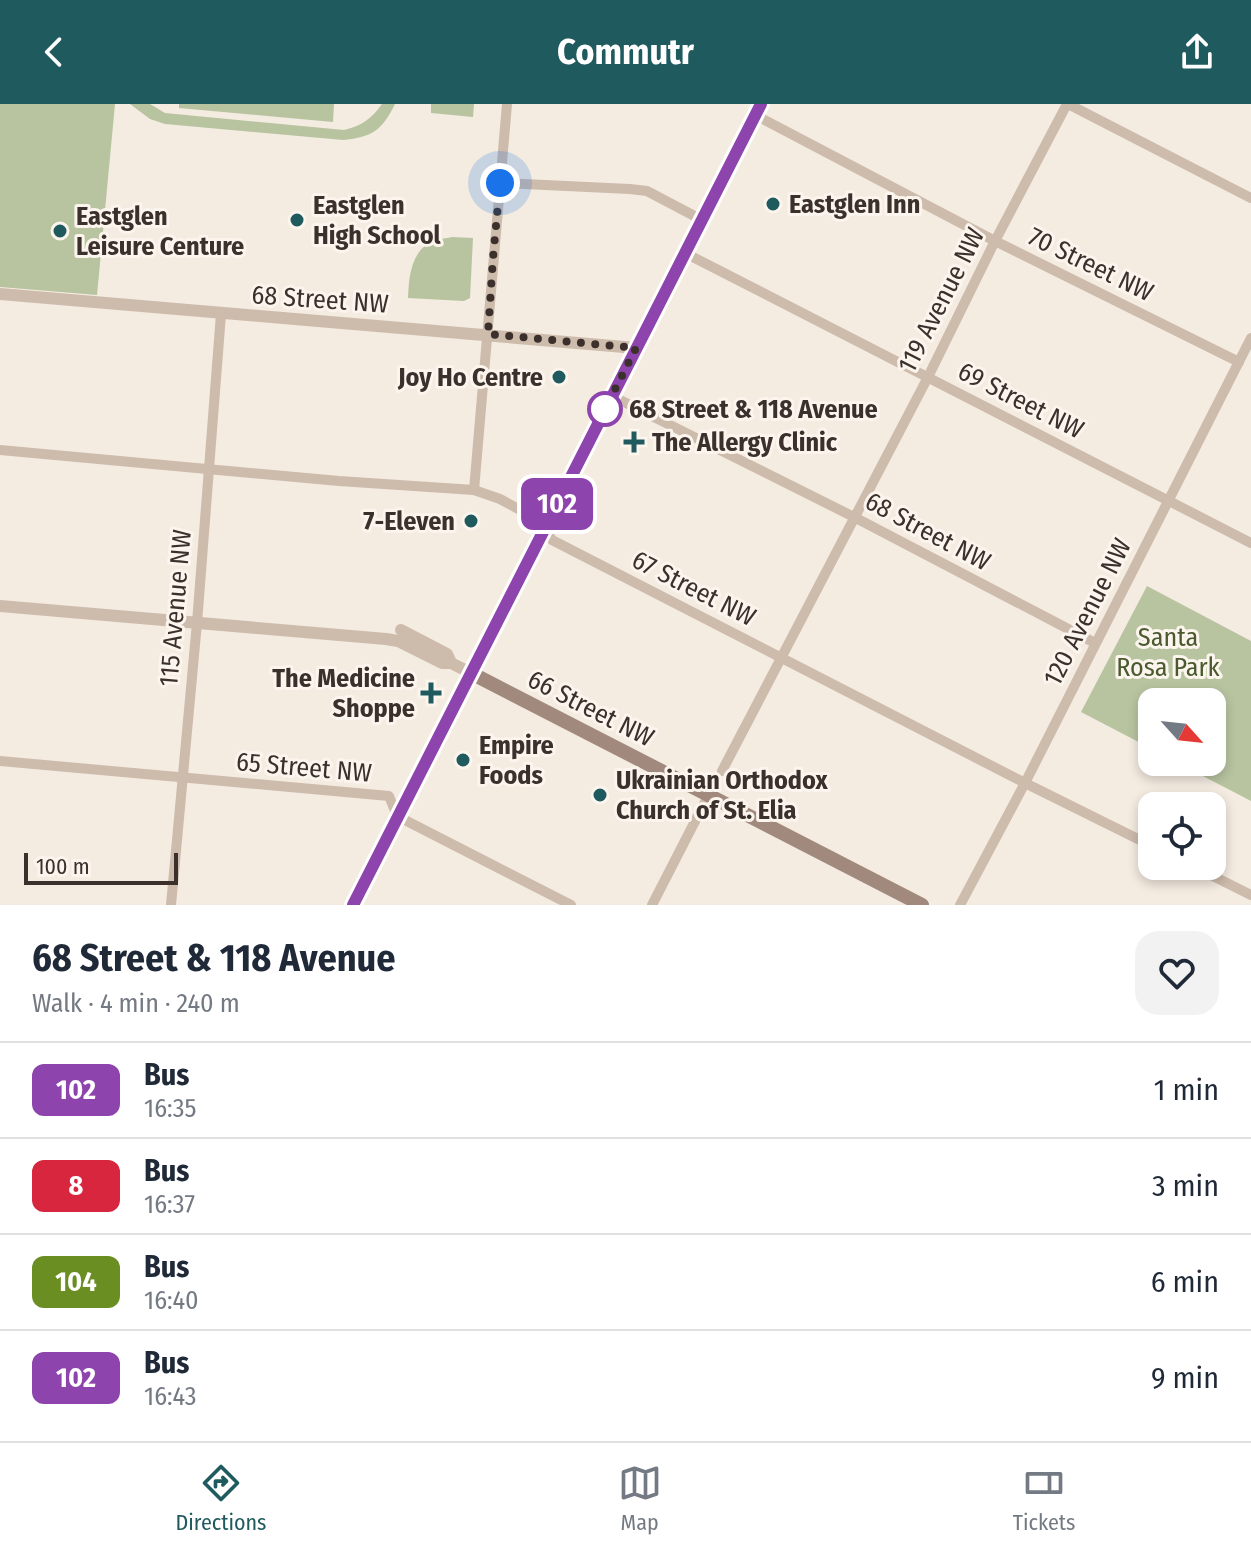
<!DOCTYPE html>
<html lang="en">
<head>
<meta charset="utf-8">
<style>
  body { margin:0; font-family:"Fira Sans Condensed",sans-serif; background:#f2f2f3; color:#1f2937; height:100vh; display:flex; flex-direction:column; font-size:30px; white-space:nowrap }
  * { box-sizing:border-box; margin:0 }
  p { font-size:26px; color:#747a83 }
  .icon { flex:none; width:44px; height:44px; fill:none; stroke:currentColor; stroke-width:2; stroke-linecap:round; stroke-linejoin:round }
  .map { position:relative; height:801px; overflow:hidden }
  .sheet { display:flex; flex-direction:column; background:#fff; flex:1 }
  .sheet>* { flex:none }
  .badge { padding:0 16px; border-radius:12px; font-size:28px; line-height:52px }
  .needle { width:52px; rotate:117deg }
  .tools { position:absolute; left:1138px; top:584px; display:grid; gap:16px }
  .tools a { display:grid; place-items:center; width:88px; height:88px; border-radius:16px; background:#fff; box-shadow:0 4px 12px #0003; font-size:40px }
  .scale { position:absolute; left:24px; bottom:20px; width:154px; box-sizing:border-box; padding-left:8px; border:4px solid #3b302b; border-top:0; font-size:22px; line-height:28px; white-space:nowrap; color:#3b302b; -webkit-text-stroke:6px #fbf5ee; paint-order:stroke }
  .you { position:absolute; width:40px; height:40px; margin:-20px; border:6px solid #fff; border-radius:50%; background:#1a73e8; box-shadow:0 0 0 12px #1a73e833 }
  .map>.badge { position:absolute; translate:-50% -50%; box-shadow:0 0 0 4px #fff }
  .round { display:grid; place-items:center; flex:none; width:84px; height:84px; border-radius:24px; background:#f2f2f3 }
  .overview { display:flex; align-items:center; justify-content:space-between; height:136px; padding:0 32px }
  h1 { font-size:38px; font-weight:700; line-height:60px }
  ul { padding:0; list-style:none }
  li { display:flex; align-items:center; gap:24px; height:96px; padding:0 32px; border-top:2px solid #e0e1e3 }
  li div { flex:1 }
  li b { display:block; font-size:30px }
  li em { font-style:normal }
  li .badge { min-width:88px; font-weight:700; text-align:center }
  header { display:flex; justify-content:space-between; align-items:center; height:104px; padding:0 32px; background:#1f5a5e; color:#fff; font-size:36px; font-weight:700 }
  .tab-bar { display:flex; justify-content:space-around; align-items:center; height:112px; border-top:2px solid #e0e1e3; background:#fff; font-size:22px; color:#747a83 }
  .tab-bar a { display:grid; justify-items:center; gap:4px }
  .tab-bar .on { color:#1f5a5e }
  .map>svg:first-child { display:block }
</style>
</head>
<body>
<header><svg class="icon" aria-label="back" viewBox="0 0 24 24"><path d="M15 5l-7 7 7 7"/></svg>Commutr<svg class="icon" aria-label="share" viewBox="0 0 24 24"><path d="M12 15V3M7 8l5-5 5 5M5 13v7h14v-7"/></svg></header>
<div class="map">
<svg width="1251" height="801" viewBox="0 0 1251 801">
  <rect width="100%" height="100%" fill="#f4ebe1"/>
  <g fill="#b8c4a0">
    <path d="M0,0H115L97,191L0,183Z"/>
    <path d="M130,0H150L165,9L344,26C362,22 372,14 382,0H395C382,26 373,33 343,36L165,20L150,15Z"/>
    <path d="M179,0H334L333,18L179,4Z"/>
    <path d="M431,0H474L473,13L431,9Z"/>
    <path d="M452,133L473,134L470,194L464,197L408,194C409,175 410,153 427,140C433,135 444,135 452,133Z"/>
    <path d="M1147,482L1251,537V697L1176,658H1212V598H1152V645L1081,608Z"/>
  </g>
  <path fill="#ecdcc8" d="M585,373L587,413L573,421L575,424L570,427L560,423Z"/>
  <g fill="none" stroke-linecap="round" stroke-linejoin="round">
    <g stroke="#cdbbac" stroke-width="10">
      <path d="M1068,0L1251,94"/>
      <path d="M755,11L995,137L1239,258"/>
      <path d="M500,79L630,85L647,87L702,116"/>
      <path d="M685,149L1251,439"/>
      <path d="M612,292L854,413L1095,539"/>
      <path d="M0,346L339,377L474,386L500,395L524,408L544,425L552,436L1025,679L1152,742"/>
      <path d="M474,386L507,0"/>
      <path d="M0,657L389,692L397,712L571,801"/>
      <path d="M722,667L928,273L995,137L1067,0"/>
      <path d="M1193,762L1251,791"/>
      <path d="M171,801L197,519L221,210"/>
      <path d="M652,801L708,692"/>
      <path d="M960,801L1025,679L1251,234"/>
    </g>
    <g stroke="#cdbbac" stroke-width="12">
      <path d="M0,190C212,210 424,224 636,244"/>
      <path d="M0,502L386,535L398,537L442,559H451L471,569"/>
      <path d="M401,526L447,550L451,559"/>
    </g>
    <g stroke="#a18a7d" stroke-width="14">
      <path d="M471,569L922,801"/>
      <path d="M353,801L761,0"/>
    </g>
  </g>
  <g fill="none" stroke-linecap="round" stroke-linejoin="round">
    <defs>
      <path id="line" d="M353,801L761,0"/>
    </defs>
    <use href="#line" stroke="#fff" stroke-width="18"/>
    <use href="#line" stroke="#8e44ad" stroke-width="12"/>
    <path stroke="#3b302b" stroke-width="8" stroke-dasharray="0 14.4" d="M500,79L493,154L488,230L636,244L604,307L605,305"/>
  </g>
  <g fill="#1f5a5e" stroke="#fbf5ee" stroke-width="3">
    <circle cx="773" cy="100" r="8"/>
    <circle cx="297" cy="116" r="8"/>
    <circle cx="60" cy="127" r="8"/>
    <circle cx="559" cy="273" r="8"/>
    <path d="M630 326h8v8h8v8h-8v8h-8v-8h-8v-8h8z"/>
    <circle cx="471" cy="417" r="8"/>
    <path d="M427 577h8v8h8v8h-8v8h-8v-8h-8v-8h8z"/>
    <circle cx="463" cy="656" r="8"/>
    <circle cx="600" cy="691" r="8"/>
  </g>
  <circle fill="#fff" stroke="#8e44ad" stroke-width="4" cx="605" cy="305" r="16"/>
  <g text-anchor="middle" stroke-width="6" stroke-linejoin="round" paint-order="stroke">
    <g font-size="26" font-weight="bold" fill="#3b302b" stroke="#fbf5ee" text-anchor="start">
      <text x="789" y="109">Eastglen Inn</text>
      <text x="313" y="110">Eastglen<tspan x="313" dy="30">High School</tspan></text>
      <text x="76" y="121">Eastglen<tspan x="76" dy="30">Leisure Centure</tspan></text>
      <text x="543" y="282" text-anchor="end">Joy Ho Centre</text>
      <text x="652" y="347">The Allergy Clinic</text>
      <text x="455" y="426" text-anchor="end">7-Eleven</text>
      <text x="415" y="583" text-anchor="end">The Medicine<tspan x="415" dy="30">Shoppe</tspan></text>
      <text x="479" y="650">Empire<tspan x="479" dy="30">Foods</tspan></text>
      <text x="616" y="685">Ukrainian Orthodox<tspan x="616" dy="30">Church of St. Elia</tspan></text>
    </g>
    <g font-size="26" fill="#3b302b" stroke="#fbf5ee">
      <text transform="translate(1091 160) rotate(26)" y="9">70 Street NW</text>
      <text transform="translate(320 195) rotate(4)" y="9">68 Street NW</text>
      <text transform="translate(941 196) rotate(-63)" y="9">119 Avenue NW</text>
      <text transform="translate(1021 296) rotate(27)" y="9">69 Street NW</text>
      <text transform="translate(928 427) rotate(28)" y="9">68 Street NW</text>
      <text transform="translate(694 484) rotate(27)" y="9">67 Street NW</text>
      <text transform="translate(175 504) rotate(-85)" y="9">115 Avenue NW</text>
      <text transform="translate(1087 508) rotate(-63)" y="9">120 Avenue NW</text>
      <text transform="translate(591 604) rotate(27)" y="9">66 Street NW</text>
      <text transform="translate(304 663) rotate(5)" y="9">65 Street NW</text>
    </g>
    <g font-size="26" font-weight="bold" fill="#3b302b" stroke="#fbf5ee" text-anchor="start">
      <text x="629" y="314">68 Street &amp; 118 Avenue</text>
    </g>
    <g font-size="26" fill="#4a5a2e" stroke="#fbf5ee">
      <text x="1168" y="542">Santa<tspan x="1168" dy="30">Rosa Park</tspan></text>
    </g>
  </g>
</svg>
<div class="tools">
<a><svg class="needle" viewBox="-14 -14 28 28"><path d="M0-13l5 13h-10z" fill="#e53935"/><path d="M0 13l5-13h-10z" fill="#747a83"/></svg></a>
<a><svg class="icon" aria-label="locate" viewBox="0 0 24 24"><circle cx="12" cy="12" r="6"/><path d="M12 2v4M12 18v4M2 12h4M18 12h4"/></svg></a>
</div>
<div class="scale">100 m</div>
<div class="you" style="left:500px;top:79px"></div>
<b class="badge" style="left:557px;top:400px;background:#8e44ad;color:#fff">102</b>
</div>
<section class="sheet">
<div class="overview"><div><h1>68 Street &amp; 118 Avenue</h1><p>Walk · 4 min · 240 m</p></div><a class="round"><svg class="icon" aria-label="heart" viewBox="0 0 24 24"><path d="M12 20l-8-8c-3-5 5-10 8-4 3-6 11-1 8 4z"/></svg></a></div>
<ul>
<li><span class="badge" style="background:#8e44ad;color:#fff">102</span><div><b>Bus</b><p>16:35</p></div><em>1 min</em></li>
<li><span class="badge" style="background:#d7263d;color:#fff">8</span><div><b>Bus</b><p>16:37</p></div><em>3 min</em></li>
<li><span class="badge" style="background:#6b8e23;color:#fff">104</span><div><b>Bus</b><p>16:40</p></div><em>6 min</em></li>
<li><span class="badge" style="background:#8e44ad;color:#fff">102</span><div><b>Bus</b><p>16:43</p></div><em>9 min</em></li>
</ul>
</section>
<nav class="tab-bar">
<a class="on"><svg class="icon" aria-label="directions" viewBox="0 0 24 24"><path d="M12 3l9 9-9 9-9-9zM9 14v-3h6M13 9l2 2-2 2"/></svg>Directions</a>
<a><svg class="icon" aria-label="map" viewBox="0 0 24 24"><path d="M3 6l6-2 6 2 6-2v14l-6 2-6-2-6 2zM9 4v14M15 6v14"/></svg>Map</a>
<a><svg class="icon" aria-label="tickets" viewBox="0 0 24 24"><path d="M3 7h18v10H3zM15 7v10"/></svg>Tickets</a>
</nav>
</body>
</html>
